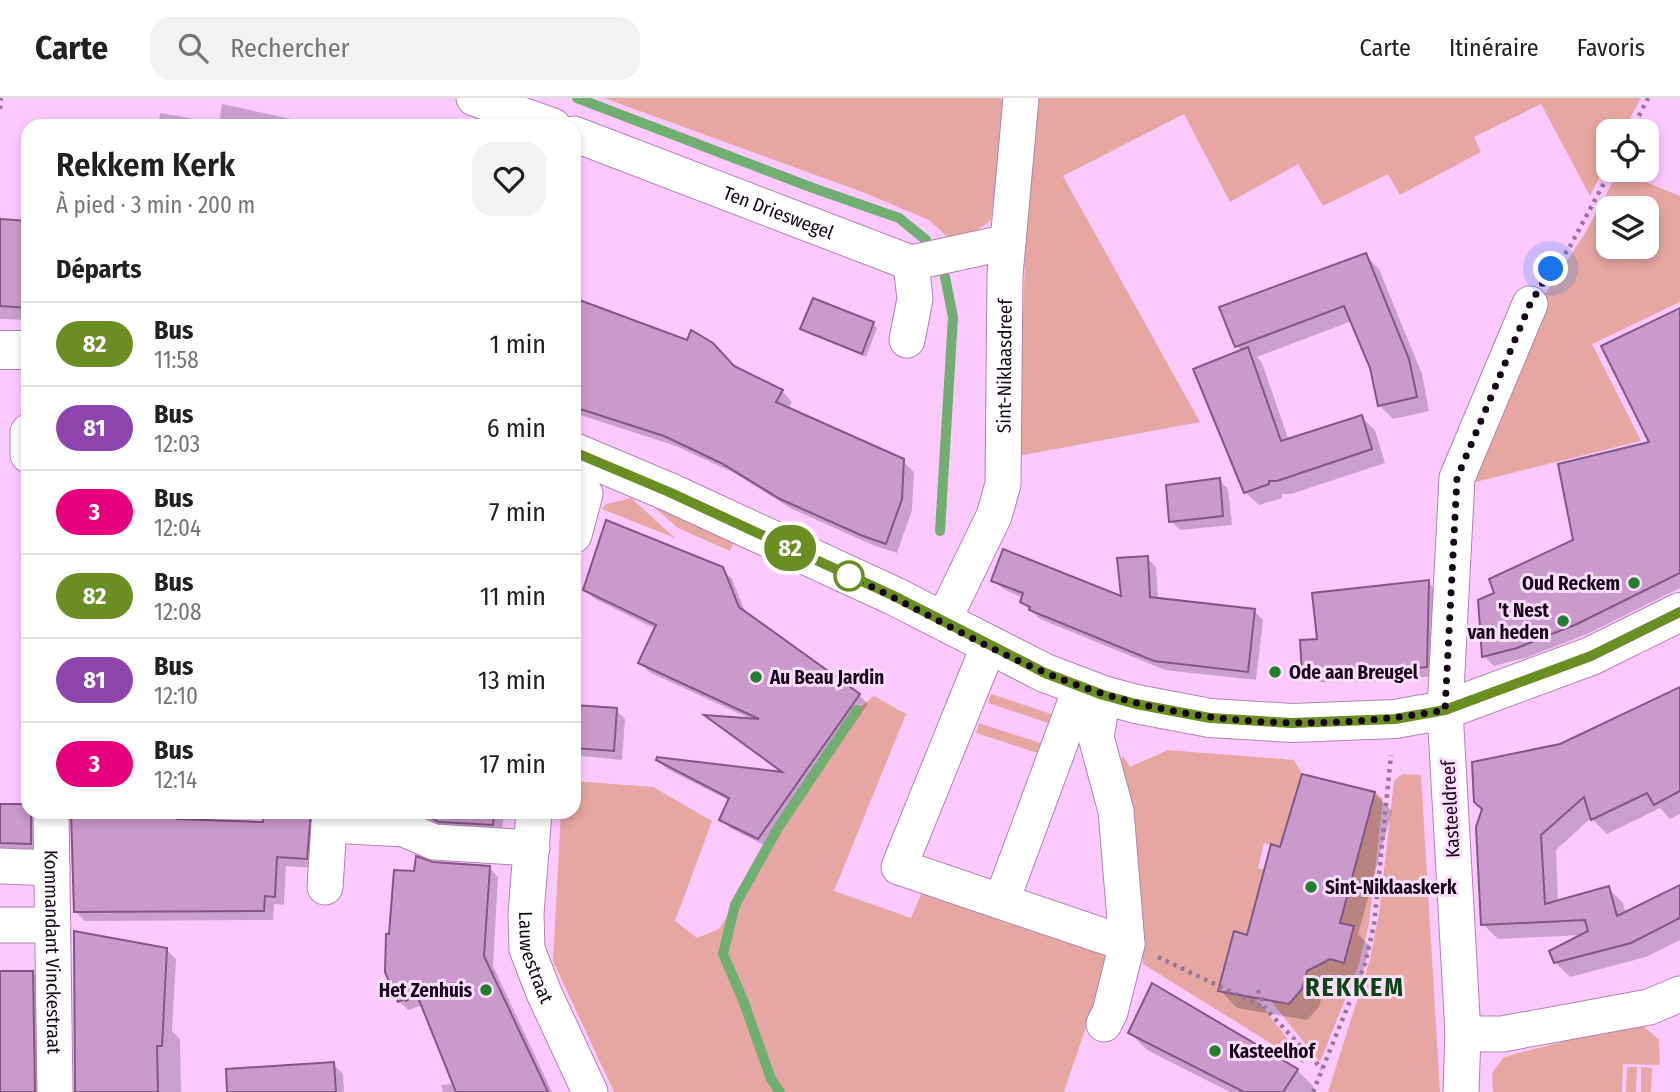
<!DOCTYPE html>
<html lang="fr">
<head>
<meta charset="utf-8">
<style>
  body { margin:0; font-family:"Fira Sans Condensed",sans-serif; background:#f2f2f2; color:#202124; height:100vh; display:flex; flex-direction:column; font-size:26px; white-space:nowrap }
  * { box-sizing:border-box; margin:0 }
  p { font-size:23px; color:#757577 }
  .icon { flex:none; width:38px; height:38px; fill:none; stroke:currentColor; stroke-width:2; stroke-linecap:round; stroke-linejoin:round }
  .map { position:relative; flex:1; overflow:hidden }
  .side { position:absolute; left:21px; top:21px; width:560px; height:700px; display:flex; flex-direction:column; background:#fff; border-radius:21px; box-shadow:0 4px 10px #0003 }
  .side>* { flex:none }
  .badge { padding:0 14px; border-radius:23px; font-size:24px; line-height:46px }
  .controls { position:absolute; left:1596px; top:21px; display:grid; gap:14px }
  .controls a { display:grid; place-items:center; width:63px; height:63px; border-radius:14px; background:#fff; box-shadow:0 4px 10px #0003; font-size:35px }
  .you { position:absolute; width:35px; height:35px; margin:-18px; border:5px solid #fff; border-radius:50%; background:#1a73e8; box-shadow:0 0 0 10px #1a73e833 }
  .map>.badge { position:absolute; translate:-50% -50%; box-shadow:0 0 0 4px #fff }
  h2 { padding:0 35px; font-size:26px; line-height:63px }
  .round { display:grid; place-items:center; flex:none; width:74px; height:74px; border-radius:21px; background:#f2f2f2 }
  .overview { display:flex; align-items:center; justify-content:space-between; height:119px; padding:0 35px }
  h1 { font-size:33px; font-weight:600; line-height:52px }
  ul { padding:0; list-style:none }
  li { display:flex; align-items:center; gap:21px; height:84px; padding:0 35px; border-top:2px solid #e0e0e0 }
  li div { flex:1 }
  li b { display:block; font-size:26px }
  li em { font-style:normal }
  li .badge { min-width:77px; font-weight:700; text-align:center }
  header { display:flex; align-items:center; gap:42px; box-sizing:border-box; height:98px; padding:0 35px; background:#fff; border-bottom:2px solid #e0e0e0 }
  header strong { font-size:33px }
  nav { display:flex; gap:38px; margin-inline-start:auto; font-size:24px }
  .search { width:490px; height:63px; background:#f2f2f2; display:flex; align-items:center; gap:18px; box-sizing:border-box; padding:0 24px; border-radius:21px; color:#757577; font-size:26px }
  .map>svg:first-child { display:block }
</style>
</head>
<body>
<header>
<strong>Carte</strong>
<div class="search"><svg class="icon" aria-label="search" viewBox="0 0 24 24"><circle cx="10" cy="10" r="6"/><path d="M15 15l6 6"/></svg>Rechercher</div>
<nav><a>Carte</a><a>Itinéraire</a><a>Favoris</a></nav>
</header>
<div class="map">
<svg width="1680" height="994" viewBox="0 0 1680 994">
  <rect width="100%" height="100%" fill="#fcc9ff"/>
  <g fill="#e6a6a1" fill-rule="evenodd">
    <path d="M604,0H1007L991,122L975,134L951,142L929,122L865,95Z"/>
    <path d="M1036,0H1641L1623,33H1608V62L1590,98L1541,6L1474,39L1481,54L1400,97L1388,76L1323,108L1298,66L1230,104L1184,16L1063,78L1200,324L1018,358L1026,135Z"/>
    <path d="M1619,73L1680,98V204L1592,246L1641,343L1471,385L1545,196L1584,137ZM1608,110H1647V149H1608Z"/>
    <path d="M631,400L675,440L602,411L606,406Z"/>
    <path d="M652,407L735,442L730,453L678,430Z"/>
    <path d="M991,596L1060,619L1057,628L988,605Z"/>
    <path d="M874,598L906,616L834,793L911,820L922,794L1111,855L1064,994H614L553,863L561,714H574V683L653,689L712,723L675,823L697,840L719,831L775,744L778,730L857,612Z"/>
    <path d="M979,625L1050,648L1047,658L976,635Z"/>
    <path d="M1168,652L1294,662L1302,676L1283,750L1264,745L1258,770L1276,775L1247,837L1234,834L1220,885L1251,894L1303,961L1304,966L1143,866C1143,798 1131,734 1119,668L1123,658L1130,669Z"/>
    <path d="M1402,676L1421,677L1440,994H1328L1370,862L1379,816L1394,683Z"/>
    <path d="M1375,694L1383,701L1369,826L1358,869L1320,964L1270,902L1289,905L1302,891L1309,866L1316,868L1321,866L1353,829L1340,825Z"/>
    <path d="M1639,924L1659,942L1660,967L1623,966L1622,994H1493L1492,975L1504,959Z"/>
    <path d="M1627,969H1637L1636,994H1626Z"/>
    <path d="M1641,969L1652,970L1651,994H1641Z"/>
  </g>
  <g fill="#0003">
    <path d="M222,6L324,28H158L160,15L219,25Z"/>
    <path d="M69,22L97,24L101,28H69Z"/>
    <path d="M0,114L1,123L28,125V222L0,221Z"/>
    <path d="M1365,157L1379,171L1422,276L1429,313L1393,321L1379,307L1372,270L1352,223L1257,259L1262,265L1289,343L1361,319L1375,332L1385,365L1291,396H1282V400L1259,407L1245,394L1242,253L1237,248Z"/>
    <path d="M574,197L585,206L782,293L792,304L788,311L903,363L914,374L912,412L897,455L875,448L792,411L734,375L676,348L574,315Z"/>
    <path d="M1680,215V490L1587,536L1528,559L1494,568L1484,558L1497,496L1575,443L1651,346Z"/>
    <path d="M873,226L877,230L866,259L807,235L802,231Z"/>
    <path d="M1219,382L1228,391L1232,427L1180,432L1171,423Z"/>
    <path d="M1147,460L1156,469L1158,501L1254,513L1263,522L1256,582L1165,572L1040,521L1022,504L1023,500L1003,491L993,482L1123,501Z"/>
    <path d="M722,471L732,481L746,516L859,597L868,606L768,749L730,730L721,721L730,703L667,671L658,662L784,676L709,619L753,622L649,574L640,564L656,531L595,501L585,492Z"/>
    <path d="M1428,484L1437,494L1436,578L1369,584H1313L1304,574L1319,542Z"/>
    <path d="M1680,590V716L1670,721L1660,710L1607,736L1591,720L1556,752L1558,804L1608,790L1623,805L1626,816L1680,798V842L1646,859L1570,879L1555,864L1584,837L1498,841L1483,826L1561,648Z"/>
    <path d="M616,612L625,621L622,662L581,658L574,651V624Z"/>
    <path d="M1374,695L1392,713L1358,836L1370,848L1361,881L1348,877L1324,891L1319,909L1307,922L1237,910L1220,892L1248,839L1282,751Z"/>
    <path d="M0,707L28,708V714H38L39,753L0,760Z"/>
    <path d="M71,714H187L186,723L262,726L263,714H323L316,770L286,768L284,807L274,806L273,822L85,823L75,813Z"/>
    <path d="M359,714H504L502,736L450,733L427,721Z"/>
    <path d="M432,766L489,769L498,779L493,868L552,994H443L441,987L454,986L423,907L408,912L399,903L391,837L416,775Z"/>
    <path d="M166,851L176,861L172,933L180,941L181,994H77Z"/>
    <path d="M0,875H32L42,884L43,994H0Z"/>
    <path d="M1130,935L1297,972L1314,989L1311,994H1230L1147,952Z"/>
    <path d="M333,966L343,976L344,994H280Z"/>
  </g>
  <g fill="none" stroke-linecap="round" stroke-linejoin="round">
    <g stroke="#71ae72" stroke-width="10">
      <path d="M577,0L813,90L899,120L926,142"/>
      <path d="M940,433L953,219L945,179"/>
      <path d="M780,994L771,981L743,902L723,856L735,807L778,730L857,612"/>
    </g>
  </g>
  <g fill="#ca9acd" stroke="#835686" stroke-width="2">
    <path d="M0,121L28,123V210L0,208Z"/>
    <path d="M1366,155L1409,261L1417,299L1378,308L1370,270L1344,208L1235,249L1219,209Z"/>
    <path d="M574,200L687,242L691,232L713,245L734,268L783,292L776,304L904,361L902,401L886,446L863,438L780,401L721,365L664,338L574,309Z"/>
    <path d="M813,200L874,224L862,256L800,231Z"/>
    <path d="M1680,210V475L1577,526L1517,550L1482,559L1478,502L1494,495L1489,481L1573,442L1558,366L1649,344L1601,248Z"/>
    <path d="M1248,249L1281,343L1362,317L1372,351L1277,383H1269V386L1244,395L1193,271Z"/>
    <path d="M1220,380L1223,418L1169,424L1166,387Z"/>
    <path d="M606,422L723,469L739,509L860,596L758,741L719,722L729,700L656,662L657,659L782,674L704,617L759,621L638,565L656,527L583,492Z"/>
    <path d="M1003,451L1121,498L1117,460L1148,458L1150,499L1255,511L1248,574L1154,563L1029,512L1030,509L1020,504L1023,495L991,483Z"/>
    <path d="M1429,482L1427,569L1359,576L1302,575L1300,542L1317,541L1312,495Z"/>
    <path d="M1680,589V693L1654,707L1647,695L1591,722L1584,699L1541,737L1545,806L1609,788L1617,818L1680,787V820L1631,845L1554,865L1549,853L1588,833L1585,822L1481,827L1476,729L1482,711L1474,704L1472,664L1560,646Z"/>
    <path d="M574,607L617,610L614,653L574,650Z"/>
    <path d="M1302,676L1375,694L1340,825L1354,828L1344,865L1330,861L1307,873L1302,891L1289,906L1218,893L1234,833L1247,837L1271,746L1280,749Z"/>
    <path d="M0,706H28V714H31V746L0,745Z"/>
    <path d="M71,714H177V721L263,724L264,714H311L307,761L277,759L275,799L265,798L264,813L74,814Z"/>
    <path d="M419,714H494L493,727L439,724Z"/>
    <path d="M416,758L433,764L490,768L484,858L548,994H456L417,897L406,903L405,901L398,904L385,874L386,836H389L394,772L414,773Z"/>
    <path d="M74,833L167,850L162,948H157L158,994H75Z"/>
    <path d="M0,873H33L35,994H0Z"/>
    <path d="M1152,885L1298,971L1283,994H1244L1128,935Z"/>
    <path d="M334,964L336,994H227L226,971Z"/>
  </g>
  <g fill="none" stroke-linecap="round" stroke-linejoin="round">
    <defs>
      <g id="minor">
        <path d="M474,0L553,28"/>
        <path id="s1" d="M574,36L911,165"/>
        <path d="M911,165L1008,144"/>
        <path d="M907,242L915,201L911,165"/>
        <path d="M28,334V357"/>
        <path d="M574,373L585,396L574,437"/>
        <path id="s2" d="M943,523L994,418L1003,386L1005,177L1021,0"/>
        <path d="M989,547L899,769L1127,846"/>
        <path d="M1103,597L1096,639L1116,713L1127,846L1110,914L1104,926"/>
        <path id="s3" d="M51,714L55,994"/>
        <path d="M331,714L329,727L404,731L434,744L532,750"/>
        <path id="s4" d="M534,714L526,816L527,851L544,895L590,994"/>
        <path d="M0,768L52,770"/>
        <path d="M325,789L329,727"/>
        <path d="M1002,802L1081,589"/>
        <path d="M0,827H53"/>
        <path d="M1463,936H1502L1649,909L1680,896"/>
        <path d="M1461,994L1463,936L1445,612L1457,380L1530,206"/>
      </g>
      <g id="major">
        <path d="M0,252H28"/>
        <path d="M574,354L669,394L894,498L1045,575L1103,597L1136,606L1210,620L1292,625L1395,621L1445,612L1591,558L1680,514"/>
      </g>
    </defs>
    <use href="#minor" stroke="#b081b3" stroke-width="37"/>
    <use href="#major" stroke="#b081b3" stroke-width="40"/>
    <g stroke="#98749b" stroke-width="4.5" stroke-dasharray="3.5 5" stroke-linecap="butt">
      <path d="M0,11L1,0"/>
      <path d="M1631,33L1648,0"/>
      <path d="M1548,175L1568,152L1611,72"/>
      <path d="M1158,859L1265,910"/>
      <path d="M1258,892L1265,910L1322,971"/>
      <path d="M1313,994L1365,866L1374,827L1391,657"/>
    </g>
    <use href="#minor" stroke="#fff" stroke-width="35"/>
    <use href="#major" stroke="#fff" stroke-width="38"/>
  </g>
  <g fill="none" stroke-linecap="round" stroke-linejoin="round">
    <defs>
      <path id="line" d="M574,354L669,394L894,498L1045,575L1103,597L1136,606L1210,620L1292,625L1395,621L1445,612L1591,558L1680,514"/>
    </defs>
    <use href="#line" stroke="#fff" stroke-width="16"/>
    <use href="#line" stroke="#6b8e23" stroke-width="10"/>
    <path stroke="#170619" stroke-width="7" stroke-dasharray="0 12.6" d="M849,478C915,508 977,546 1044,574C1170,628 1311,636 1445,612L1457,380L1530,206L1551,171"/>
  </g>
  <circle fill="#fff" stroke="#6b8e23" stroke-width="3.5" cx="849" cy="478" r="14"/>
  <g fill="#247e2d" stroke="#fddeff" stroke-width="2.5">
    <circle cx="1634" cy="485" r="7"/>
    <circle cx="1563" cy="523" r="7"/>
    <circle cx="1275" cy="574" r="7"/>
    <circle cx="756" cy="579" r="7"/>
    <circle cx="1311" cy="789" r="7"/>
    <circle cx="486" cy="892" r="7"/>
    <circle cx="1215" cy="953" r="7"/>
  </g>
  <g text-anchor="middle" stroke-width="6" stroke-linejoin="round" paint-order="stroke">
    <g font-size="19" fill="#170619" stroke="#fddeff">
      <text dy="7" stroke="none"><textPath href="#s1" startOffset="219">Ten Drieswegel</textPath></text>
      <text dy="7" stroke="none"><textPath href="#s2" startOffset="268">Sint-Niklaasdreef</textPath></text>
      <text transform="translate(1450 711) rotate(-93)" y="7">Kasteeldreef</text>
      <text dy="7" stroke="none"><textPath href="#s3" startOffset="140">Kommandant Vinckestraat</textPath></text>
      <text dy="7" stroke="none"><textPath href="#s4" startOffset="147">Lauwestraat</textPath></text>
    </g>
    <g font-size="19" font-weight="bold" fill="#170619" stroke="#fddeff" text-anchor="start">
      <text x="1620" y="492" text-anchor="end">Oud Reckem</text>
      <text x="1549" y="519" text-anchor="end">'t Nest<tspan x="1549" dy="22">van heden</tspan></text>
      <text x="1289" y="581">Ode aan Breugel</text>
      <text x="770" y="586">Au Beau Jardin</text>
      <text x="1325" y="796">Sint-Niklaaskerk</text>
      <text x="472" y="899" text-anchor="end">Het Zenhuis</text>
      <text x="1229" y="960">Kasteelhof</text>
    </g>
    <g font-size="26" font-weight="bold" letter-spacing="2" fill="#0b4512" stroke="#fddeff">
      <text x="1355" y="898">REKKEM</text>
    </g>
  </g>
</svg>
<div class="controls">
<a><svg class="icon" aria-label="locate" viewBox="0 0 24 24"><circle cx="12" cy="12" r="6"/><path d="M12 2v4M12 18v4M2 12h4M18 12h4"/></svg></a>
<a><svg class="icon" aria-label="layers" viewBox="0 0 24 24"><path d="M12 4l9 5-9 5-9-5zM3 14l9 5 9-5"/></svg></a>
</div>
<div class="you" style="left:1551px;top:171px"></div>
<b class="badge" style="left:790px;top:450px;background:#6b8e23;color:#fff">82</b>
<section class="side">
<div class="overview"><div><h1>Rekkem Kerk</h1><p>À pied · 3 min · 200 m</p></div><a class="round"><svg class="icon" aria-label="heart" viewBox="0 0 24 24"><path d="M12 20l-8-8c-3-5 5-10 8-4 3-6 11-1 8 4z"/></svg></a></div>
<h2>Départs</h2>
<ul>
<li><span class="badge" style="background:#6b8e23;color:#fff">82</span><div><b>Bus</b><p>11:58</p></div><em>1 min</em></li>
<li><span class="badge" style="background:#8e44ad;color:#fff">81</span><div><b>Bus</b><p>12:03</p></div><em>6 min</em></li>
<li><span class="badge" style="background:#e6007e;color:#fff">3</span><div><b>Bus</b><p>12:04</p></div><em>7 min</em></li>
<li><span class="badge" style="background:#6b8e23;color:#fff">82</span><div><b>Bus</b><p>12:08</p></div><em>11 min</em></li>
<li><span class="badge" style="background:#8e44ad;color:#fff">81</span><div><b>Bus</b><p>12:10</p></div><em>13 min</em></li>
<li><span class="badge" style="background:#e6007e;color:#fff">3</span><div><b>Bus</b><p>12:14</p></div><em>17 min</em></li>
</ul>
</section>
</div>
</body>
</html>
